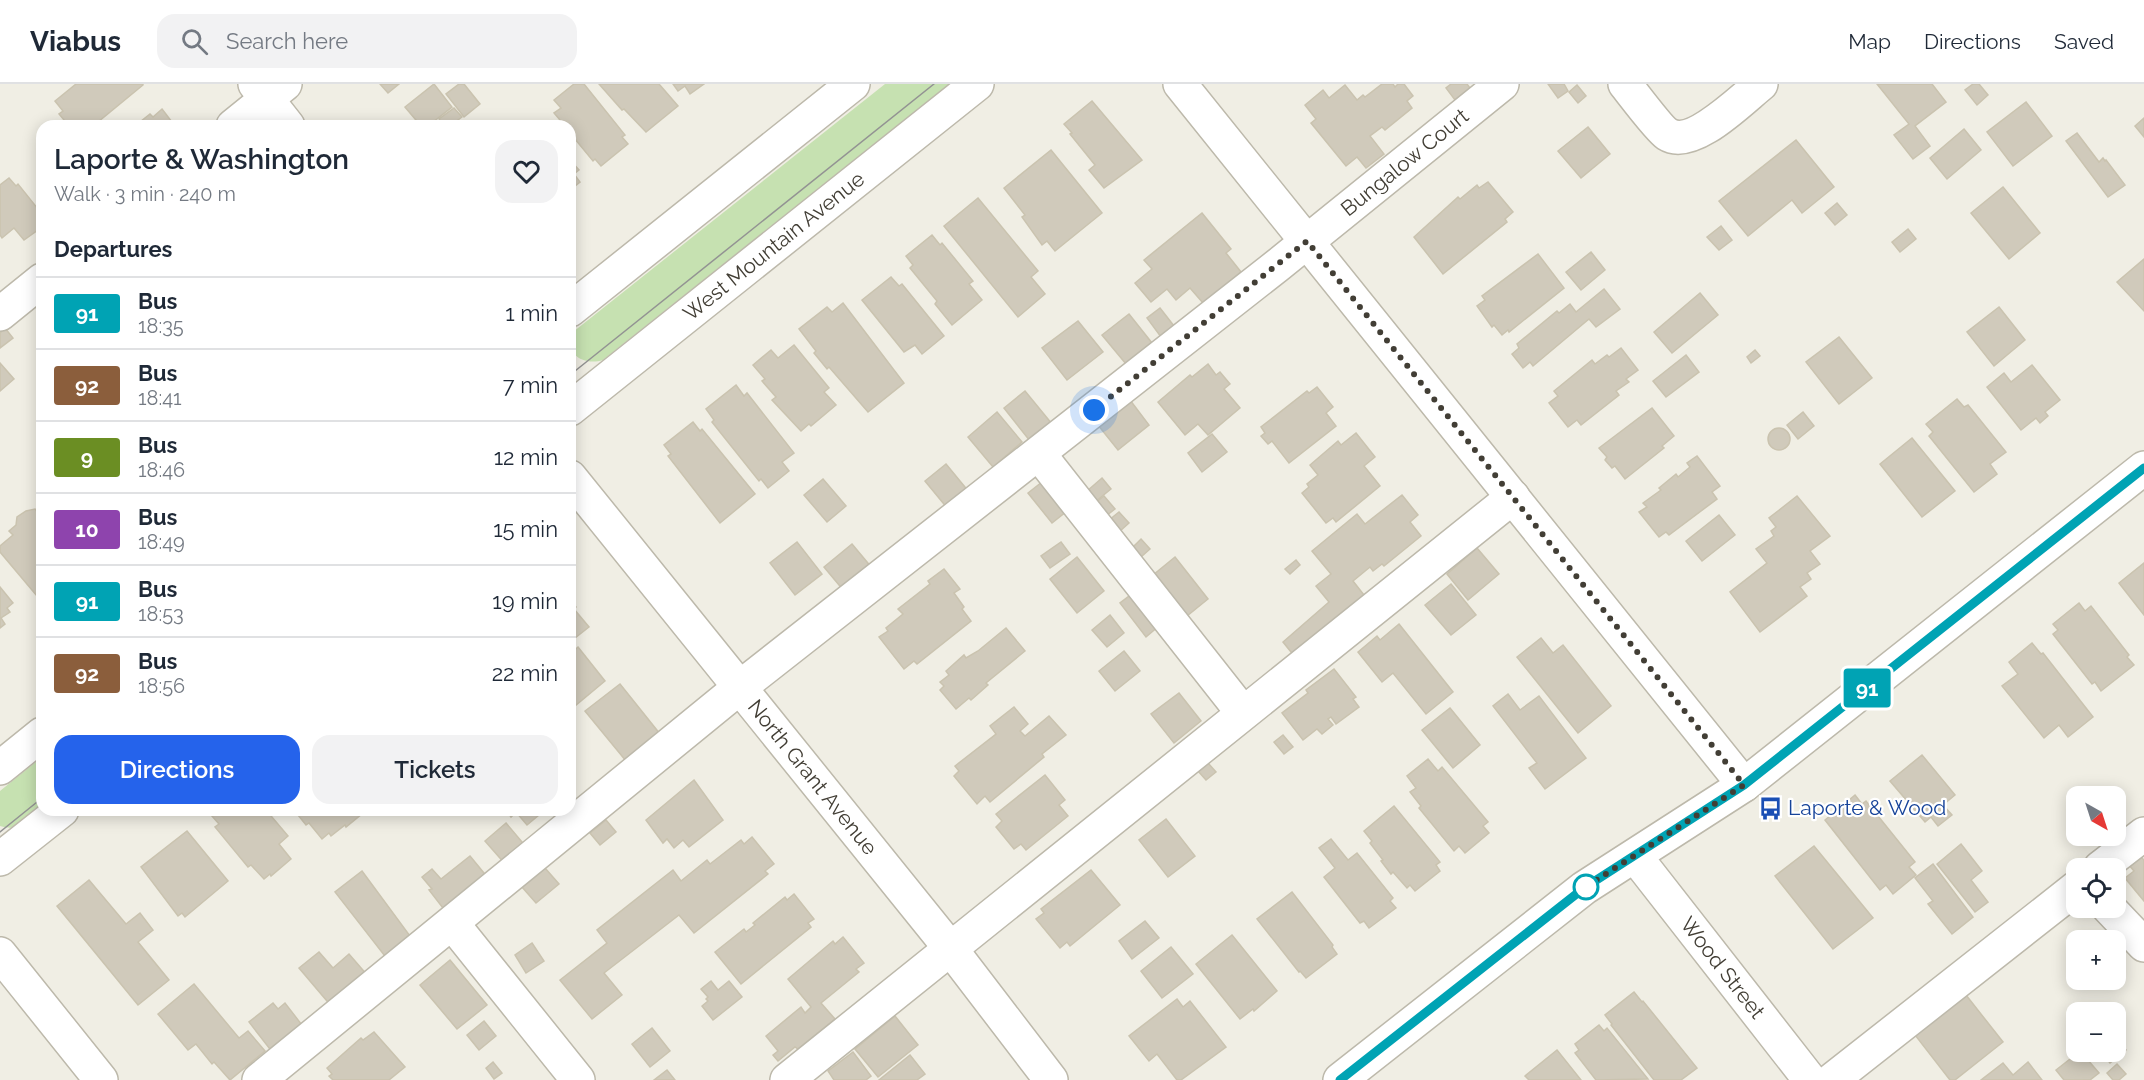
<!DOCTYPE html>
<html lang="en">
<head>
<meta charset="utf-8">
<style>
  body { margin:0; font-family:Raleway,sans-serif; background:#f2f2f3; color:#1f2937; height:100vh; display:flex; flex-direction:column; font-size:22px; white-space:nowrap }
  * { box-sizing:border-box; margin:0 }
  p { font-size:20px; color:#747a83 }
  .icon { flex:none; width:33px; height:33px; fill:none; stroke:currentColor; stroke-width:2; stroke-linecap:round; stroke-linejoin:round }
  .map { position:relative; flex:1; overflow:hidden }
  .sheet { position:absolute; left:36px; top:36px; width:540px; height:696px; display:flex; flex-direction:column; background:#fff; border-radius:18px; box-shadow:0 3px 15px #0003 }
  .sheet>* { flex:none }
  .badge { padding:0 12px; border-radius:4px; font-size:21px; line-height:39px }
  .needle { width:39px; rotate:141deg }
  .tools { position:absolute; left:2066px; top:702px; display:grid; gap:12px }
  .tools a { display:grid; place-items:center; width:60px; height:60px; border-radius:12px; background:#fff; box-shadow:0 3px 15px #0003; font-size:30px }
  .you { position:absolute; width:30px; height:30px; margin:-15px; border:4px solid #fff; border-radius:50%; background:#1a73e8; box-shadow:0 0 0 9px #1a73e833 }
  .map>.badge { position:absolute; translate:-50% -50%; box-shadow:0 0 0 3px #fff }
  h2 { padding:0 18px; font-size:22px; line-height:54px }
  .round { display:grid; place-items:center; flex:none; width:63px; height:63px; border-radius:18px; background:#f2f2f3 }
  .headline { display:flex; align-items:center; justify-content:space-between; height:102px; padding:0 18px }
  h1 { font-size:28px; font-weight:600; line-height:45px }
  .action { display:flex; gap:12px; margin-top:auto; padding:12px 18px }
  .action a { flex:1; height:69px; border-radius:18px; background:#2563eb; color:#fff; font-size:24px; font-weight:600; line-height:69px; text-align:center }
  .action a+a { background:#f2f2f3; color:#1f2937 }
  ul { padding:0; list-style:none }
  li { display:flex; align-items:center; gap:18px; height:72px; padding:0 18px; border-top:2px solid #e0e1e3 }
  li div { flex:1 }
  li b { display:block; font-size:22px }
  li em { font-style:normal }
  li .badge { min-width:66px; font-weight:700; text-align:center }
  header { display:flex; align-items:center; gap:36px; box-sizing:border-box; height:84px; padding:0 30px; background:#fff; border-bottom:2px solid #e0e1e3 }
  header strong { font-size:28px }
  nav { display:flex; gap:33px; margin-inline-start:auto; font-size:21px }
  .search { width:420px; height:54px; background:#f2f2f3; display:flex; align-items:center; gap:15px; box-sizing:border-box; padding:0 21px; border-radius:18px; color:#747a83; font-size:22px }
  .map>svg:first-child { display:block }
</style>
</head>
<body>
<header>
<strong>Viabus</strong>
<div class="search"><svg class="icon" aria-label="search" viewBox="0 0 24 24"><circle cx="10" cy="10" r="6"/><path d="M15 15l6 6"/></svg>Search here</div>
<nav><a>Map</a><a>Directions</a><a>Saved</a></nav>
</header>
<div class="map">
<svg width="2144" height="996" viewBox="0 0 2144 996">
  <rect width="100%" height="100%" fill="#f0eee4"/>
  <g fill="#c6e1b1">
    <path d="M885,0H950L603,276C583,282 563,270 573,248Z"/>
    <path d="M42,673V725C27,737 20,748 0,742V707Z"/>
  </g>
  <g fill="#d0cabb" stroke="#cac3af" stroke-width="1.5">
    <path d="M76,0H143V1L93,42L89,39L85,42H69L59,30L63,27L55,17Z"/>
    <path d="M380,0H399L388,9Z"/>
    <path d="M434,0L452,23L428,42H421L405,23Z"/>
    <path d="M459,0H464L480,20L464,33L446,10Z"/>
    <path d="M574,0H584L625,51L622,53L628,60L601,82L595,75L593,77L570,49V42H565L554,29L561,24L554,16Z"/>
    <path d="M599,0H659L678,22L646,48L624,25L622,26Z"/>
    <path d="M673,0H704L690,10L685,2L678,7Z"/>
    <path d="M1382,0H1393L1395,3L1398,0H1404L1413,12L1407,17L1412,24L1385,46L1382,43L1370,52L1384,70L1366,84L1357,73L1346,82L1311,39L1316,35L1305,21L1323,6L1329,14L1345,1L1357,16L1363,11L1365,13Z"/>
    <path d="M1451,0H1467L1470,4L1455,16L1446,4Z"/>
    <path d="M1548,0H1564L1568,7L1558,14Z"/>
    <path d="M1877,0H1932L1946,18L1915,42L1930,62L1913,75L1894,51L1909,40Z"/>
    <path d="M1973,0H1979L1988,11L1977,21L1965,6Z"/>
    <path d="M1577,1L1586,12L1578,19L1569,8Z"/>
    <path d="M1092,17L1142,76L1104,104L1089,86L1095,81L1070,50L1072,49L1064,40Z"/>
    <path d="M2026,18L2052,52L2013,82L1987,48Z"/>
    <path d="M454,24L462,33L450,42H445L439,35Z"/>
    <path d="M162,25L175,42H135L150,30L153,33Z"/>
    <path d="M2144,34V53L2135,42Z"/>
    <path d="M1588,43L1610,70L1581,94L1558,67Z"/>
    <path d="M1964,45L1981,66L1947,95L1930,74Z"/>
    <path d="M2077,49L2099,78L2103,74L2105,77L2106,76L2125,101L2108,113L2066,57Z"/>
    <path d="M1796,56L1834,103L1802,129L1792,116L1748,152L1719,117Z"/>
    <path d="M1051,66L1102,129L1055,167L1047,157L1042,161L1022,133L1025,131L1004,104Z"/>
    <path d="M570,76L579,86L574,90L580,98L570,106Z"/>
    <path d="M9,94L16,102L18,100L42,130V143L24,156L14,144L2,154L0,151V101Z"/>
    <path d="M1488,98L1513,128L1505,135L1507,138L1443,190L1414,153L1458,113L1460,115L1477,101L1479,104Z"/>
    <path d="M2003,103L2040,149L2009,175L1971,129Z"/>
    <path d="M978,114L1038,187L1031,193L1045,210L1018,233L944,142Z"/>
    <path d="M1837,119L1847,131L1835,141L1825,129Z"/>
    <path d="M1202,129L1231,165L1226,169L1241,188L1203,219L1190,204L1176,216L1167,205L1151,218L1135,199L1152,185L1144,176Z"/>
    <path d="M1721,142L1732,156L1719,166L1707,153Z"/>
    <path d="M1908,145L1916,155L1900,168L1892,158Z"/>
    <path d="M932,151L940,161L942,159L973,197L969,200L982,216L952,241L935,220L937,217L910,184L913,181L906,172Z"/>
    <path d="M1591,168L1605,186L1581,206L1566,188Z"/>
    <path d="M1538,170L1564,204L1509,248L1508,246L1502,251L1494,241L1492,243L1477,222L1485,216L1482,212Z"/>
    <path d="M2144,175V227L2117,198Z"/>
    <path d="M891,193L899,202L902,200L944,252L922,270L915,261L904,268L862,216Z"/>
    <path d="M1604,205L1620,225L1596,243L1589,235L1533,282L1530,278L1523,284L1512,270L1519,264L1517,260L1557,227L1559,229L1570,220L1576,228Z"/>
    <path d="M1700,209L1718,231L1672,269L1654,248Z"/>
    <path d="M843,219L904,299L868,328L829,283L827,285L814,269L816,267L799,245L827,223L832,228Z"/>
    <path d="M1999,223L2025,256L1994,282L1967,248Z"/>
    <path d="M1160,224L1174,242L1161,253L1147,234Z"/>
    <path d="M1129,230L1152,259L1126,280L1102,251Z"/>
    <path d="M1078,237L1103,268L1067,296L1042,264Z"/>
    <path d="M5,244L13,254L0,264V249Z"/>
    <path d="M1839,253L1872,294L1839,320L1806,278Z"/>
    <path d="M794,261L829,304L824,308L836,321L811,342L809,340L801,347L772,316L776,313L762,297L765,295L753,281L771,266L778,274Z"/>
    <path d="M1621,264L1638,286L1626,295L1629,298L1616,307L1619,311L1581,341L1577,336L1568,343L1549,319L1558,312L1554,307L1592,276L1595,280L1607,271L1609,273Z"/>
    <path d="M1755,266L1760,272L1751,279L1747,273Z"/>
    <path d="M1686,271L1699,288L1666,313L1653,297Z"/>
    <path d="M0,279L14,295L0,307Z"/>
    <path d="M1208,280L1216,291L1220,288L1230,300L1224,305L1240,324L1208,351L1198,340L1185,351L1158,318L1190,291L1192,293Z"/>
    <path d="M2032,281L2060,316L2045,328L2048,332L2040,339L2036,334L2021,346L1987,303L2004,289L2011,298Z"/>
    <path d="M736,301L744,312L747,309L794,369L782,378L789,387L768,404L761,395L759,397L712,338L714,336L706,325Z"/>
    <path d="M1317,303L1333,323L1326,329L1336,342L1289,379L1272,357L1268,360L1261,352L1265,349L1261,343L1307,307L1309,309Z"/>
    <path d="M1025,307L1052,340L1030,357L1004,324Z"/>
    <path d="M1957,315L1964,323L1968,321L2006,368L1990,380L1997,390L1974,408L1929,352L1933,348L1926,340Z"/>
    <path d="M1130,316L1149,341L1118,366L1098,341Z"/>
    <path d="M1652,324L1674,352L1662,362L1664,364L1625,395L1615,382L1612,384L1605,376L1607,373L1599,364Z"/>
    <path d="M997,328L1022,358L993,383L968,353Z"/>
    <path d="M1803,328L1814,342L1798,355L1787,341Z"/>
    <path d="M693,338L700,347L702,345L755,410L720,439L668,372L671,370L664,361Z"/>
    <circle cx="1779" cy="355" r="11"/>
    <path d="M1356,349L1375,373L1364,382L1380,402L1336,438L1333,434L1326,439L1302,409L1309,403L1307,400L1318,391L1310,381L1338,357L1341,361Z"/>
    <path d="M1212,350L1227,368L1202,388L1188,369Z"/>
    <path d="M1912,354L1955,407L1922,433L1880,380Z"/>
    <path d="M1697,372L1720,402L1712,408L1717,415L1669,451L1666,448L1659,453L1639,428L1647,423L1643,419L1661,406L1659,404L1676,390L1678,393L1690,383L1687,379Z"/>
    <path d="M946,380L969,408L948,425L925,397Z"/>
    <path d="M1047,394L1071,424L1052,439L1028,409Z"/>
    <path d="M1102,394L1111,405L1095,418L1087,407Z"/>
    <path d="M823,395L846,422L827,438L804,411Z"/>
    <path d="M1402,411L1418,431L1410,438L1421,452L1384,482L1382,480L1373,487L1370,483L1353,497L1368,516L1295,573L1283,558L1329,518L1316,502L1331,490L1312,467L1357,430L1365,440Z"/>
    <path d="M1104,412L1115,425L1106,432L1095,419Z"/>
    <path d="M1797,412L1830,452L1810,467L1820,480L1807,489L1811,495L1800,503L1807,512L1760,548L1730,508L1767,479L1756,465L1774,452L1771,447L1776,443L1769,434Z"/>
    <path d="M35,425L42,434V518L0,468V462L13,451L9,447L16,441L17,433L26,427Z"/>
    <path d="M1119,428L1129,439L1119,448L1109,436Z"/>
    <path d="M1719,431L1735,451L1702,477L1686,457Z"/>
    <path d="M1141,455L1150,465L1141,473L1133,463Z"/>
    <path d="M797,458L822,490L795,511L770,479Z"/>
    <path d="M1061,458L1070,470L1050,484L1041,472Z"/>
    <path d="M852,460L872,484L844,507L824,483Z"/>
    <path d="M1477,464L1499,490L1468,516L1447,490Z"/>
    <path d="M1077,473L1104,507L1077,529L1050,495Z"/>
    <path d="M1175,473L1208,515L1187,532L1153,491Z"/>
    <path d="M1296,476L1300,481L1290,490L1285,485Z"/>
    <path d="M2144,479V531L2119,499Z"/>
    <path d="M944,485L960,505L954,509L964,523L962,525L971,537L917,580L914,577L904,585L879,553L888,547L886,544L903,530L898,525L930,500L928,497Z"/>
    <path d="M1451,500L1476,531L1451,551L1425,521Z"/>
    <path d="M0,503L13,519L7,524L10,528L1,534L5,540L0,544Z"/>
    <path d="M1133,509L1159,542L1146,553L1120,519Z"/>
    <path d="M570,516L576,523L574,525L589,543L570,558Z"/>
    <path d="M2079,519L2085,527L2091,522L2129,571L2127,573L2134,581L2101,607L2095,598L2092,600L2053,550L2058,546L2053,540Z"/>
    <path d="M1110,531L1124,549L1107,563L1092,546Z"/>
    <path d="M1399,540L1453,608L1426,630L1393,589L1382,598L1358,568L1377,552L1380,556Z"/>
    <path d="M1006,544L1025,567L986,599L988,601L971,616L969,614L956,625L940,606L944,602L940,598L949,591L946,587L964,571L966,574L978,567Z"/>
    <path d="M1541,554L1553,569L1563,561L1611,622L1578,649L1517,573Z"/>
    <path d="M2032,559L2041,570L2043,569L2093,633L2068,653L2059,641L2044,654L2002,602L2018,590L2009,578Z"/>
    <path d="M578,563L605,597L575,622L570,616V570Z"/>
    <path d="M1124,567L1140,587L1115,607L1099,587Z"/>
    <path d="M1334,585L1356,613L1353,615L1359,623L1336,640L1331,633L1328,635L1333,641L1322,650L1317,645L1303,656L1282,629L1308,609L1306,606Z"/>
    <path d="M620,600L660,650L626,677L585,627Z"/>
    <path d="M1179,609L1201,637L1174,659L1151,630Z"/>
    <path d="M1508,610L1520,626L1539,612L1586,674L1545,705L1529,684L1537,679L1493,622Z"/>
    <path d="M1014,623L1028,640L1020,647L1025,652L1049,632L1066,651L1042,670L1044,673L990,718L985,712L977,720L954,692L959,687L955,682L996,650L990,642Z"/>
    <path d="M1450,624L1480,661L1453,684L1422,646Z"/>
    <path d="M1283,651L1293,663L1284,670L1274,658Z"/>
    <path d="M1922,671L1955,711L1943,721L1952,731L1938,742L1931,733L1925,738L1890,697Z"/>
    <path d="M1428,675L1438,687L1442,683L1488,738L1483,742L1489,749L1465,769L1459,762L1454,767L1419,724L1421,722L1410,708L1416,704L1407,692Z"/>
    <path d="M1208,679L1216,688L1206,696L1198,687Z"/>
    <path d="M1045,691L1065,716L1059,721L1068,732L1026,766L1021,760L1014,765L996,743L1002,737L996,730Z"/>
    <path d="M694,696L723,736L689,763L683,756L674,764L667,755L663,759L646,736Z"/>
    <path d="M1855,711L1862,720L1866,717L1915,778L1909,783L1916,791L1893,810L1886,801L1880,806L1825,736Z"/>
    <path d="M1394,722L1440,778L1436,781L1440,787L1415,807L1410,801L1407,804L1393,788L1391,790L1381,777L1383,776L1370,759L1372,757L1364,747Z"/>
    <path d="M218,726H266L288,752L279,760L291,775L271,792L270,790L264,795L251,781L248,783L215,743L219,740L211,731Z"/>
    <path d="M294,726H361L363,729L346,743L345,741L331,752L329,749L322,755L309,739L306,741Z"/>
    <path d="M506,726H545L527,741L516,728L511,733Z"/>
    <path d="M1166,735L1195,772L1168,793L1139,756Z"/>
    <path d="M606,736L616,748L600,761L590,749Z"/>
    <path d="M506,739L527,764L506,781L485,757Z"/>
    <path d="M187,747L228,797L185,833L182,829L178,832L141,783Z"/>
    <path d="M752,753L774,780L765,787L768,790L694,849L679,831L604,889L622,911L592,935L560,896L607,859L597,846L673,786L681,797L707,776L710,780L741,756L744,760Z"/>
    <path d="M1331,755L1348,776L1357,769L1393,814L1390,817L1396,824L1369,844L1364,837L1360,839L1324,793L1335,784L1319,764Z"/>
    <path d="M1961,760L1982,787L1971,796L1988,818L1975,828L1937,780Z"/>
    <path d="M1814,762L1873,834L1833,865L1775,792Z"/>
    <path d="M470,772L488,794L446,828L429,806L432,805L422,793L432,785L441,795Z"/>
    <path d="M2140,772L2144,776V817L2125,794L2134,787L2129,781Z"/>
    <path d="M1933,780L1973,833L1952,850L1928,820L1933,817L1915,794Z"/>
    <path d="M545,784L559,800L536,819L522,803Z"/>
    <path d="M1091,786L1120,821L1070,862L1067,858L1060,864L1036,835L1044,829L1041,825Z"/>
    <path d="M362,787L413,856L388,876L335,808Z"/>
    <path d="M89,796L126,840L140,829L153,846L138,858L169,896L138,921L57,822Z"/>
    <path d="M1292,808L1333,861L1332,863L1337,870L1306,894L1300,887L1299,888L1257,835Z"/>
    <path d="M794,810L814,835L808,839L811,843L741,900L715,868L744,845L746,848L755,841L753,839L785,813L787,816Z"/>
    <path d="M1145,837L1159,854L1132,875L1119,857Z"/>
    <path d="M1232,851L1277,907L1254,927L1253,925L1240,935L1196,880Z"/>
    <path d="M843,853L864,879L856,885L859,888L821,919L835,935L798,965L795,963L778,977L773,971L778,967L766,952L801,923L805,929L811,923L788,895L833,857L835,860Z"/>
    <path d="M532,859L544,877L526,889L515,871Z"/>
    <path d="M1171,863L1193,890L1162,914L1141,887Z"/>
    <path d="M319,868L333,884L349,870L368,892L332,923L299,884Z"/>
    <path d="M450,876L487,921L457,945L420,901Z"/>
    <path d="M711,897L718,906L729,897L742,913L713,936L702,922L708,917L706,915L708,913L701,905Z"/>
    <path d="M194,900L239,954L248,947L265,967L230,996L214,978L212,980L196,960L188,966L158,930Z"/>
    <path d="M1634,908L1642,918L1643,917L1697,984L1681,996H1654L1611,941L1612,940L1605,931Z"/>
    <path d="M1966,911L2003,958L1955,996H1950L1915,951Z"/>
    <path d="M1177,915L1183,923L1190,917L1226,963L1181,996H1177L1157,970L1149,977L1129,952Z"/>
    <path d="M273,919L278,925L285,919L305,945L273,969L249,938Z"/>
    <path d="M895,932L918,961L878,993L855,965Z"/>
    <path d="M484,937L496,952L479,966L467,951Z"/>
    <path d="M1599,941L1604,947L1607,944L1648,995L1596,996L1575,969L1579,966L1575,960Z"/>
    <path d="M652,944L670,967L650,983L632,960Z"/>
    <path d="M374,948L405,983L389,996H333L329,992L332,990L327,984L361,954L363,956Z"/>
    <path d="M2115,953L2126,966L2110,979L2101,968H2115Z"/>
    <path d="M1557,966L1581,996H1529L1525,992Z"/>
    <path d="M853,968L871,992L866,996H834L828,987Z"/>
    <path d="M2079,968H2081L2099,989L2090,996H2064L2056,986Z"/>
    <path d="M910,971L925,990L917,996H879Z"/>
    <path d="M493,978L502,989L494,995L486,984Z"/>
    <path d="M2028,978L2042,996H1981L2003,979L2013,991Z"/>
    <path d="M2117,980L2126,990L2119,996H2113L2107,989Z"/>
    <path d="M667,986L675,996H654Z"/>
  </g>
  <g fill="none" stroke-linecap="round" stroke-linejoin="round">
    <defs>
      <g id="minor">
        <path d="M255,0L288,42"/>
        <path d="M1180,0L1744,701"/>
        <path d="M1625,0C1633,10 1659,45 1667,50C1692,66 1741,16 1761,0"/>
        <path d="M233,42L285,0"/>
        <path d="M570,226L853,0"/>
        <path d="M0,230L42,196"/>
        <path id="s1" d="M570,325L977,0"/>
        <path d="M1039,370L1243,629"/>
        <path id="s2" d="M570,393L950,864L1051,996"/>
        <path d="M0,684L42,650"/>
        <path id="s3" d="M1635,772L1810,996"/>
        <path d="M0,775L62,726"/>
        <path d="M2100,784L2144,750"/>
        <path d="M2109,824L2144,861"/>
        <path d="M452,839L578,996"/>
        <path d="M0,870L101,996"/>
        <path id="s4" d="M259,996L739,604L1278,181L1502,0"/>
        <path d="M787,996L1513,413"/>
        <path d="M1340,996L1584,804L1744,701L2144,384"/>
        <path d="M1832,996L2076,804"/>
      </g>
    </defs>
    <use href="#minor" stroke="#bdb9ab" stroke-width="36"/>
    <use href="#minor" stroke="#fff" stroke-width="33"/>
    <g stroke="#939393" stroke-width="1.5">
      <path d="M570,291L934,0"/>
      <path d="M0,748L42,714"/>
    </g>
  </g>
  <g fill="none" stroke-linecap="round" stroke-linejoin="round">
    <defs>
      <path id="line" d="M1340,996L1584,804L1744,701L2144,384"/>
    </defs>
    <use href="#line" stroke="#fff" stroke-width="14"/>
    <use href="#line" stroke="#00a3b4" stroke-width="9"/>
    <path stroke="#423e35" stroke-width="6" stroke-dasharray="0 10.8" d="M1094,326L1307,157L1744,701L1584,804L1586,803"/>
  </g>
  <defs>
    <symbol id="bus-bare" viewBox="-9 -9 18 18"><path d="M-5-6H5V4H4V6H2V4H-2V6H-4V4H-5ZM-3.5-4V0h7V-4ZM-3.5 1.2v1.5H-2V1.2ZM2 1.2v1.5H3.5V1.2Z" fill="#1a4fb4" stroke="#fff" stroke-width="2.5" paint-order="stroke"/></symbol>
  </defs>
  <g fill-rule="evenodd">
    <use href="#bus-bare" x="1754" y="708" width="33" height="33"/>
  </g>
  <circle fill="#fff" stroke="#00a3b4" stroke-width="3" cx="1586" cy="803" r="12"/>
  <g text-anchor="middle" stroke-width="4.5" stroke-linejoin="round" paint-order="stroke">
    <g font-size="21" fill="#423e35" stroke="#fff">
      <text dy="7" stroke="none"><textPath href="#s4" startOffset="1468">Bungalow Court</textPath></text>
      <text dy="7" stroke="none"><textPath href="#s1" startOffset="261">West Mountain Avenue</textPath></text>
      <text dy="7" stroke="none"><textPath href="#s2" startOffset="386">North Grant Avenue</textPath></text>
      <text dy="7" stroke="none"><textPath href="#s3" startOffset="142">Wood Street</textPath></text>
    </g>
    <g font-size="21" fill="#164399" stroke="#fff" text-anchor="start">
      <text x="1788" y="731">Laporte &amp; Wood</text>
    </g>
  </g>
</svg>
<div class="tools">
<a><svg class="needle" viewBox="-14 -14 28 28"><path d="M0-13l5 13h-10z" fill="#e53935"/><path d="M0 13l5-13h-10z" fill="#747a83"/></svg></a>
<a><svg class="icon" aria-label="locate" viewBox="0 0 24 24"><circle cx="12" cy="12" r="6"/><path d="M12 2v4M12 18v4M2 12h4M18 12h4"/></svg></a>
<a>+</a>
<a>−</a>
</div>
<div class="you" style="left:1094px;top:326px"></div>
<b class="badge" style="left:1867px;top:604px;background:#00a3b4;color:#fff">91</b>
<section class="sheet">
<div class="headline"><div><h1>Laporte &amp; Washington</h1><p>Walk · 3 min · 240 m</p></div><a class="round"><svg class="icon" aria-label="heart" viewBox="0 0 24 24"><path d="M12 20l-8-8c-3-5 5-10 8-4 3-6 11-1 8 4z"/></svg></a></div>
<h2>Departures</h2>
<ul>
<li><span class="badge" style="background:#00a3b4;color:#fff">91</span><div><b>Bus</b><p>18:35</p></div><em>1 min</em></li>
<li><span class="badge" style="background:#8b5e3c;color:#fff">92</span><div><b>Bus</b><p>18:41</p></div><em>7 min</em></li>
<li><span class="badge" style="background:#6b8e23;color:#fff">9</span><div><b>Bus</b><p>18:46</p></div><em>12 min</em></li>
<li><span class="badge" style="background:#8e44ad;color:#fff">10</span><div><b>Bus</b><p>18:49</p></div><em>15 min</em></li>
<li><span class="badge" style="background:#00a3b4;color:#fff">91</span><div><b>Bus</b><p>18:53</p></div><em>19 min</em></li>
<li><span class="badge" style="background:#8b5e3c;color:#fff">92</span><div><b>Bus</b><p>18:56</p></div><em>22 min</em></li>
</ul>
<div class="action"><a>Directions</a><a>Tickets</a></div>
</section>
</div>
</body>
</html>
